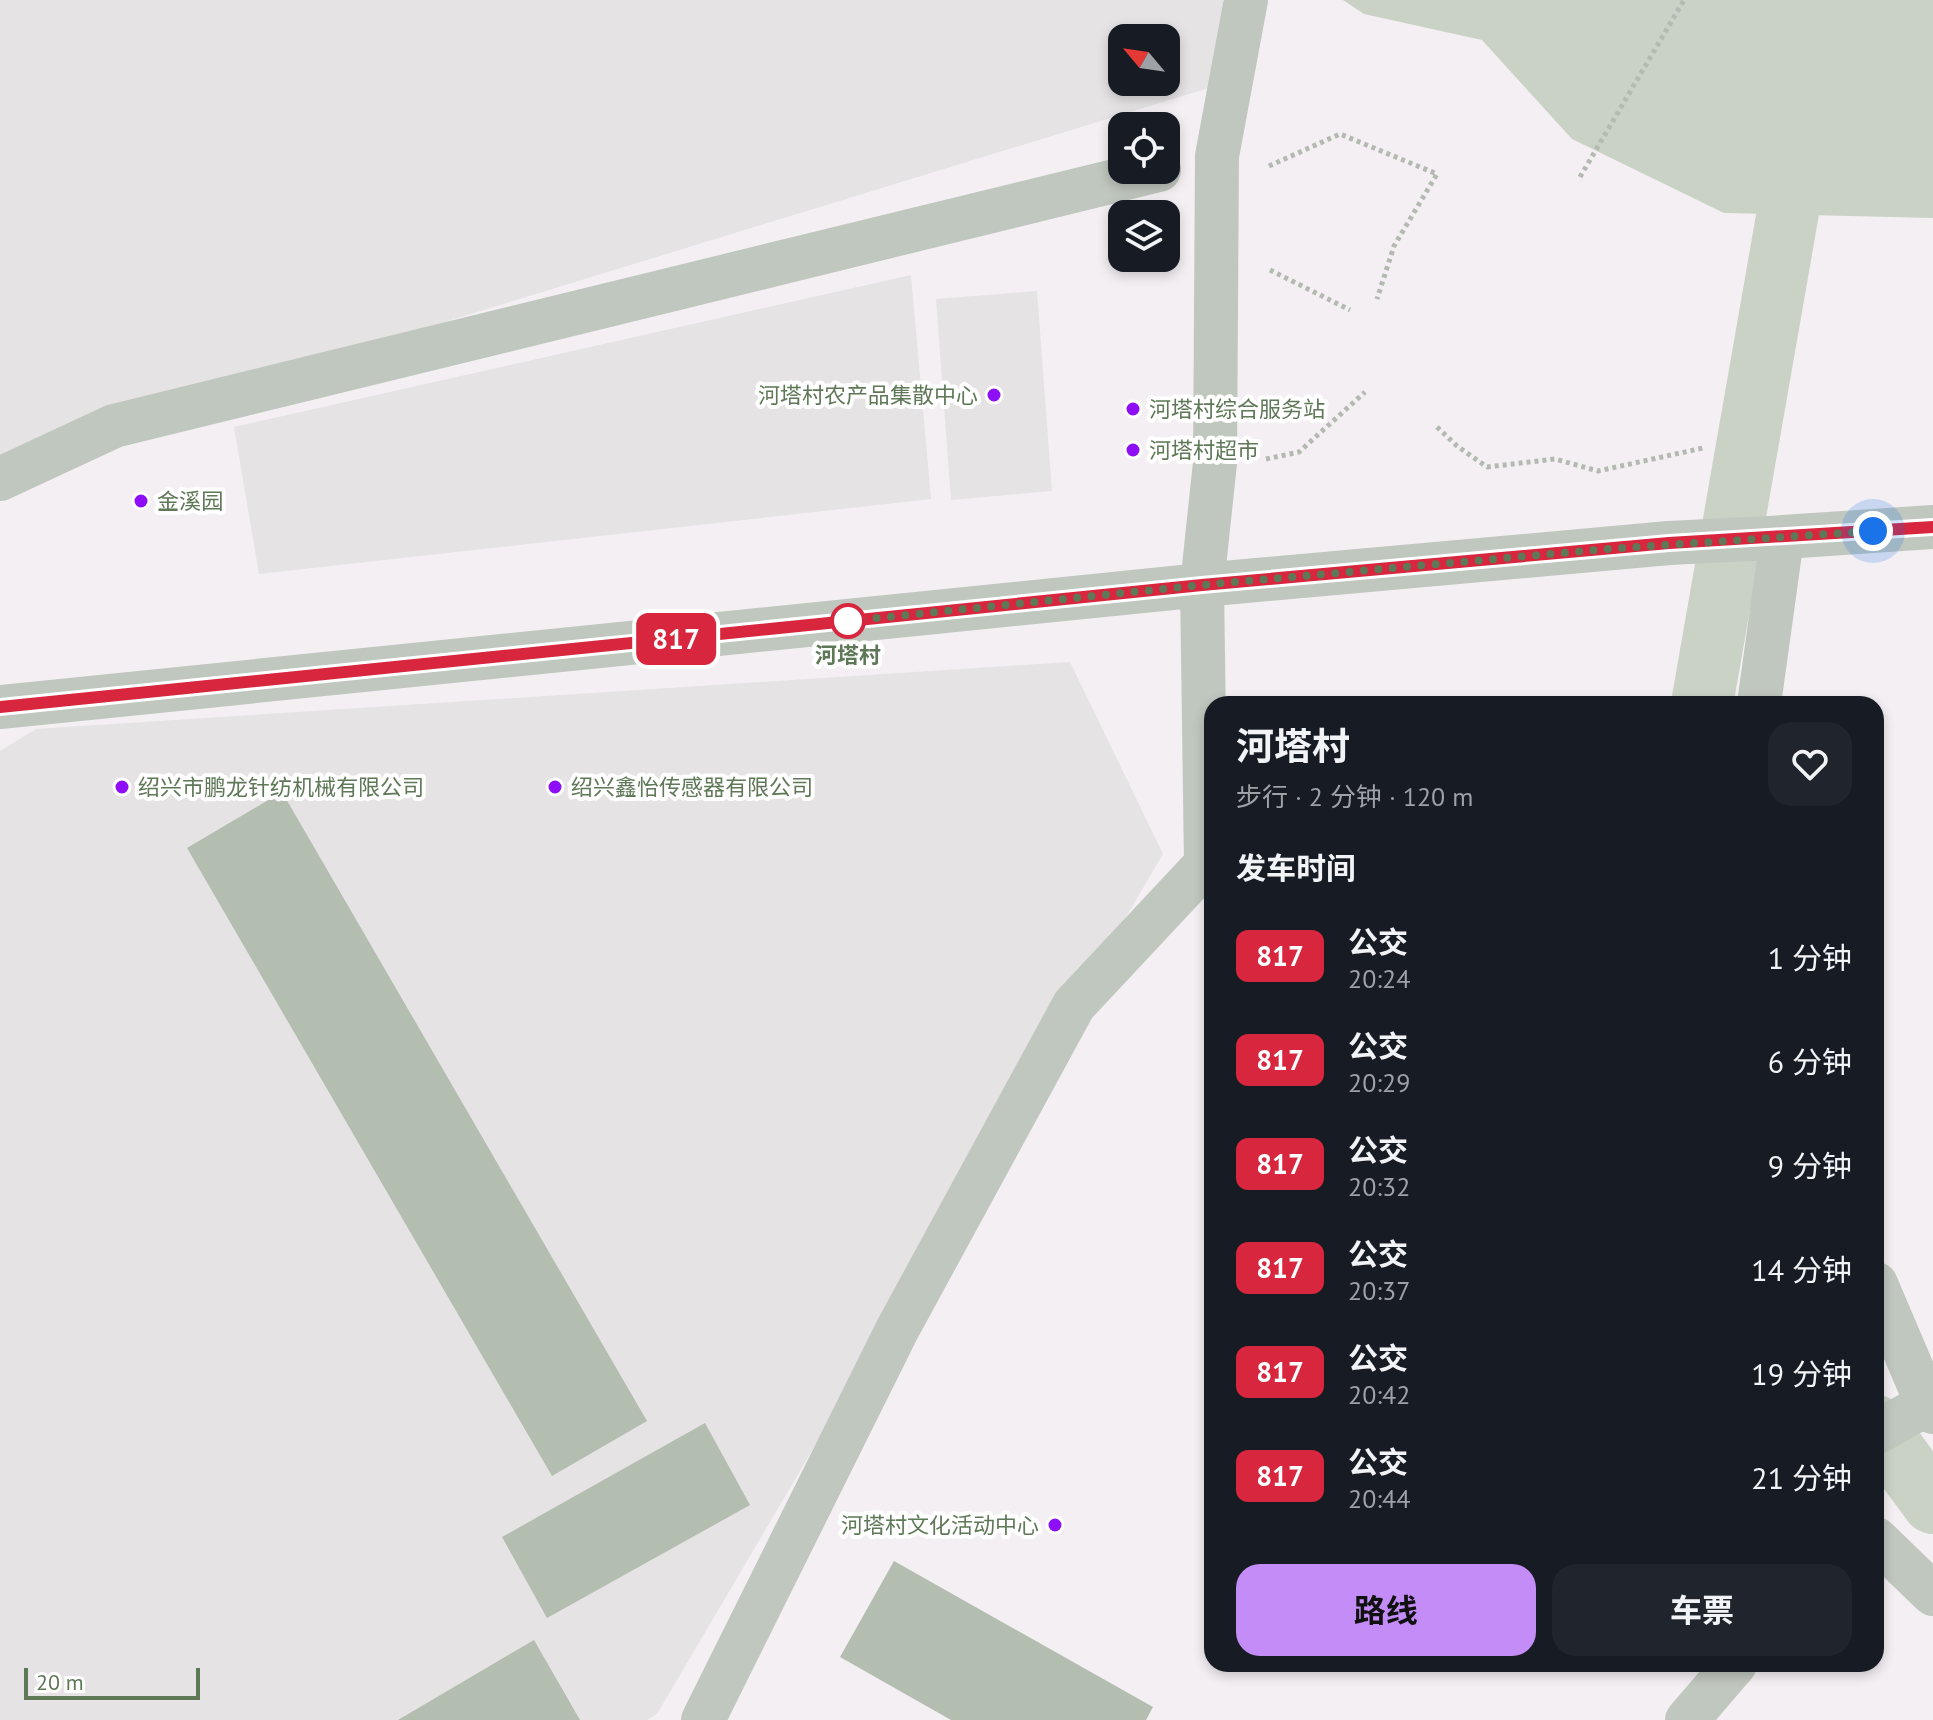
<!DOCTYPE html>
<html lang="zh">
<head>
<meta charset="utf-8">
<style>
  body { margin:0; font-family:"PT Sans","Noto Sans SC",sans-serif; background:#20242c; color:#f1f3f6; height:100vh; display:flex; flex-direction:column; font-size:30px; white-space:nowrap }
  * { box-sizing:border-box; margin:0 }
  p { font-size:26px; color:#9ea1a6 }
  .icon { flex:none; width:44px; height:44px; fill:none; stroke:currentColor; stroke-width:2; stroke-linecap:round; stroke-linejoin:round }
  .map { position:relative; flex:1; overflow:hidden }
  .details { position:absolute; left:1204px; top:696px; width:680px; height:976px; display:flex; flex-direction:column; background:#171b24; border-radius:24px; box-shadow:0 4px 12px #0003 }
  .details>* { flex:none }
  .badge { padding:0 16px; border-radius:12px; font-size:28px; line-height:52px }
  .needle { width:52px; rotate:299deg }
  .tools { position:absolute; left:1108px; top:24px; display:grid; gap:16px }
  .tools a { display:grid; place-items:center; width:72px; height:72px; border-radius:16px; background:#171b24; box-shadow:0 4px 12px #0003; font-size:40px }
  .scale { position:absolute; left:24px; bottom:20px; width:176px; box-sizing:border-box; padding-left:8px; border:4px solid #5f7858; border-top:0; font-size:22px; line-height:28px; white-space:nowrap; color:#5f7858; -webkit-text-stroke:6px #fff; paint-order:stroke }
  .you { position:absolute; width:40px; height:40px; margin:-20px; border:6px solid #fff; border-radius:50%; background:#1a73e8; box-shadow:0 0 0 12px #1a73e833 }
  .map>.badge { position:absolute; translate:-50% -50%; box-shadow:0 0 0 4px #fff }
  h2 { padding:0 32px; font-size:30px; line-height:72px }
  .round { display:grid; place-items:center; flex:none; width:84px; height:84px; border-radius:24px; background:#20242c }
  .headline { display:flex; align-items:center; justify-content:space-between; height:136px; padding:0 32px }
  h1 { font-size:38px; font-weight:700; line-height:60px }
  .primary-button { display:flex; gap:16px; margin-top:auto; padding:16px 32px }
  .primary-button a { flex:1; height:92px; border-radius:24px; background:#c48cf6; color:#111; font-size:32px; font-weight:700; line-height:92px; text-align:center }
  .primary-button a+a { background:#20242c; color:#f1f3f6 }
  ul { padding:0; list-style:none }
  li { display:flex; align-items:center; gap:24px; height:104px; padding:0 32px }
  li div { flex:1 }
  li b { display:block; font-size:30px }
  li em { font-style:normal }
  li .badge { min-width:88px; font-weight:700; text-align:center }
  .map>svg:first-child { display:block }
</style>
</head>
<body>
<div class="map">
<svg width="1933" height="1720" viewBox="0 0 1933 1720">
  <rect width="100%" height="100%" fill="#f4eff3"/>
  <g fill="#e5e3e3" fill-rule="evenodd">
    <path d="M0,0H1223L1225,83L0,458ZM1122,38H1166V82H1122Z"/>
    <path d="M911,275L931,499L259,574L234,427Z"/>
    <path d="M1037,291L1052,491L951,500L936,299Z"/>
    <path d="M1070,662L1163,854L657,1714L647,1720H0V751L36,729Z"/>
  </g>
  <path fill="#c9d2c4" d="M1343,0H1933V218L1724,213L1572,139L1482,40L1364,14Z"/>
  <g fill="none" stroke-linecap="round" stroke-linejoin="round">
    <g stroke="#c9d2c4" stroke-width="62">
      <path d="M1702,704L1825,0"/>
      <path d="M1876,1426L1933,1503"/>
    </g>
  </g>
  <g fill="#b3bdb0">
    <path d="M282,792L647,1421L552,1476L187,848Z"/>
    <path d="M705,1423L750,1505L547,1618L502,1537Z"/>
    <path d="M894,1561L1153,1707L1146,1720H951L840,1657Z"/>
    <path d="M534,1640L580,1720H398Z"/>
  </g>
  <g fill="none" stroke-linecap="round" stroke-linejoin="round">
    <g stroke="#b4bab2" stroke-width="5" stroke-dasharray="4 4" stroke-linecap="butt">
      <path d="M1269,166L1340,134L1437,174L1394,246L1377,299"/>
      <path d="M1580,177L1684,0"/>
      <path d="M1270,270L1350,310"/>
      <path d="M1437,427L1457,446L1487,467L1555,459L1598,471L1703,448"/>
      <path d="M1266,459L1299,452L1365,392"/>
    </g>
    <g stroke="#c0c7be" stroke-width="44">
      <path d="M0,479L114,426L1159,170"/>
      <path d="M1759,704L1782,538"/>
      <path d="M1876,1284L1927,1404L1933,1412"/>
      <path d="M1876,1433L1927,1404"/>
      <path d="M1876,1539L1933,1594"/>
      <path d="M703,1720L897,1330L1074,1005L1206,864L1202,585L1215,463L1217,156L1246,0"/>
      <path d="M1687,1720L1735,1664"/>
    </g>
    <g stroke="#c0c7be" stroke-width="44">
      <path d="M1769,538L1933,527"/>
      <path d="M0,707L1202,585L1669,543"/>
    </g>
    <path stroke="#c0c7be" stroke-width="44" d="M1669,543L1769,538"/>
  </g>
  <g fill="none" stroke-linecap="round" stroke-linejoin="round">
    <defs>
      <path id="line" d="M0,707L1202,585L1669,543L1933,527"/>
    </defs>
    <use href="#line" stroke="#fff" stroke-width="18"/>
    <use href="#line" stroke="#d7263d" stroke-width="12"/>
    <path stroke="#5f7858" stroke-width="8" stroke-dasharray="0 14.4" d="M848,621L1202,585L1607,549L1873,531"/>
  </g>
  <g fill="#8e0ff5" stroke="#fff" stroke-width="3">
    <circle cx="994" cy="395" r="8"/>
    <circle cx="1133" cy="409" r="8"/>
    <circle cx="1133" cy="450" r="8"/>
    <circle cx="141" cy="501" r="8"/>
    <circle cx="122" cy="787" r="8"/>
    <circle cx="555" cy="787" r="8"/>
    <circle cx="1055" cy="1525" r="8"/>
  </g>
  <circle fill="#fff" stroke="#d7263d" stroke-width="4" cx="848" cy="621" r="16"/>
  <g text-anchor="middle" stroke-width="8" stroke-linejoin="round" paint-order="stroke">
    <g font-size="22" fill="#5f7858" stroke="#fff" text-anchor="start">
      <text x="978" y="403" text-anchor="end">河塔村农产品集散中心</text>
      <text x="1149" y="417">河塔村综合服务站</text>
      <text x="1149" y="458">河塔村超市</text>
      <text x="157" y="509">金溪园</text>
      <text x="138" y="795">绍兴市鹏龙针纺机械有限公司</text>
      <text x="571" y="795">绍兴鑫怡传感器有限公司</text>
      <text x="1039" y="1533" text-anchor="end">河塔村文化活动中心</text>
    </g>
    <g font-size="22" font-weight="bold" fill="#5f7858" stroke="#fff">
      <text x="848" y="663">河塔村</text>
    </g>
  </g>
</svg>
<div class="tools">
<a><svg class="needle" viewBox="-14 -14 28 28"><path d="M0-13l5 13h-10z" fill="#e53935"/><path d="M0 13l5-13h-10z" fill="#9ea1a6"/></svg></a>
<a><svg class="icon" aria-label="locate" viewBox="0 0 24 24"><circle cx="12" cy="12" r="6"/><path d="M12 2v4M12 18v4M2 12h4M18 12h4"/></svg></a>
<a><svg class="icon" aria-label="layers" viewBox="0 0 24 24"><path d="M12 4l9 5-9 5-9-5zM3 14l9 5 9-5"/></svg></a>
</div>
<div class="scale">20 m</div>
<div class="you" style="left:1873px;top:531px"></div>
<b class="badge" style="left:676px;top:639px;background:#d7263d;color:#fff">817</b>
<section class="details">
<div class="headline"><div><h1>河塔村</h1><p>步行 · 2 分钟 · 120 m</p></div><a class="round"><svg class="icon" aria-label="heart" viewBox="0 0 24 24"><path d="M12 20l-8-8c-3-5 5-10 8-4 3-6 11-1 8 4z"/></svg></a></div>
<h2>发车时间</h2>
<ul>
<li><span class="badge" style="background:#d7263d;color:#fff">817</span><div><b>公交</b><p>20:24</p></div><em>1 分钟</em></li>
<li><span class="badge" style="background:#d7263d;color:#fff">817</span><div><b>公交</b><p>20:29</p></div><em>6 分钟</em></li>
<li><span class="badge" style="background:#d7263d;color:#fff">817</span><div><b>公交</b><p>20:32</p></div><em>9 分钟</em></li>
<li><span class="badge" style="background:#d7263d;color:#fff">817</span><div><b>公交</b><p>20:37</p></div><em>14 分钟</em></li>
<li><span class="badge" style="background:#d7263d;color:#fff">817</span><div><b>公交</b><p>20:42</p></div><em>19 分钟</em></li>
<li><span class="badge" style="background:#d7263d;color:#fff">817</span><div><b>公交</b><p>20:44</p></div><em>21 分钟</em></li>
</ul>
<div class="primary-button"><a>路线</a><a>车票</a></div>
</section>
</div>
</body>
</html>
